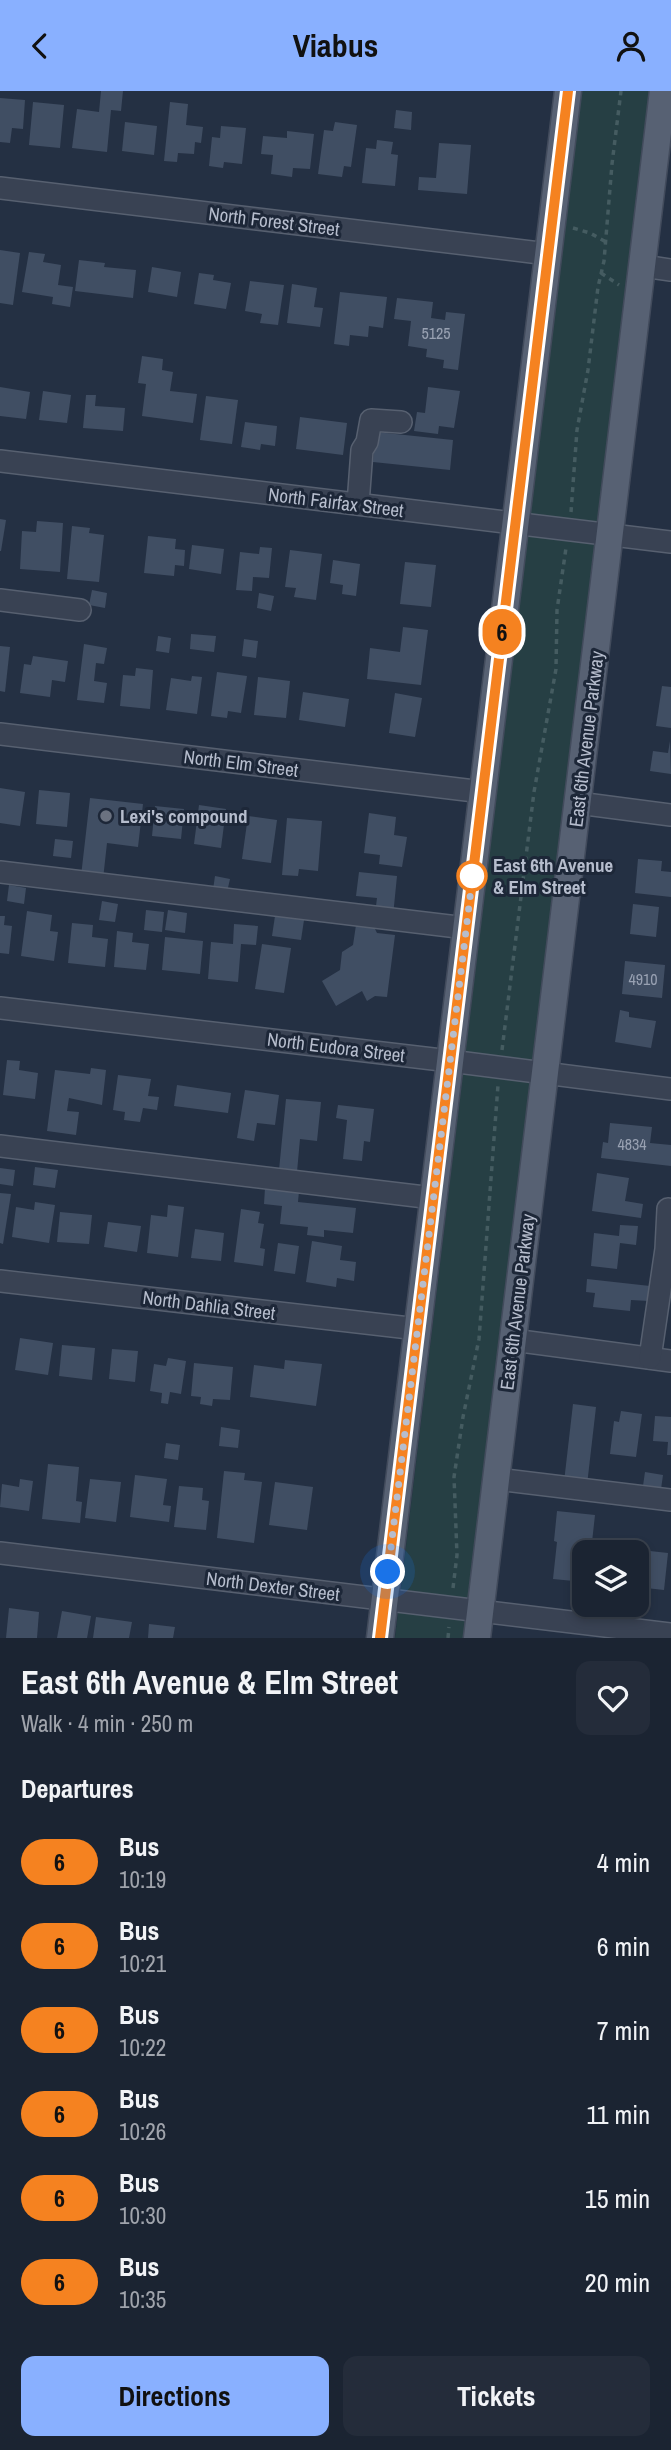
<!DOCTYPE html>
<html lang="en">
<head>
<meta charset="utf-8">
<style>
  body { margin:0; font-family:"Archivo Narrow",sans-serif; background:#242c3a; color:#f1f3f6; height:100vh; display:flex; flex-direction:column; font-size:26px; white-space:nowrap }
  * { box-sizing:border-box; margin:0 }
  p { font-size:23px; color:#a0a4ac }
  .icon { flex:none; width:38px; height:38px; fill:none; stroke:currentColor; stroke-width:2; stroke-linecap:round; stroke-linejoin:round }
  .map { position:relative; height:1547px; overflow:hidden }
  .sheet { display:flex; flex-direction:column; background:#1b2432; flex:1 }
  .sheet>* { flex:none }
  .badge { padding:0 14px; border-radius:23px; font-size:24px; line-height:46px }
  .controls { position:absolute; left:572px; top:1449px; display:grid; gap:14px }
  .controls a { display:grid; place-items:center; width:77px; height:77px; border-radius:14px; background:#1b2432; box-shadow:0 4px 10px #0003,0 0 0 2px #39414d; font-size:35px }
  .you { position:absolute; width:35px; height:35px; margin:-18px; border:5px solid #fff; border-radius:50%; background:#1a73e8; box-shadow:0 0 0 10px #1a73e833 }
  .map>.badge { position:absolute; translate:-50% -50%; box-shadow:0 0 0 4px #fff }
  h2 { padding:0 21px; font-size:26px; line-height:63px }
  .round { display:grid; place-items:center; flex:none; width:74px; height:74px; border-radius:14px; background:#242c3a }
  .head { display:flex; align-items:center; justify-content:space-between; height:119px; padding:0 21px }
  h1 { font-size:33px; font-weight:700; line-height:52px }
  .cta { display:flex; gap:14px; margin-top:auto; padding:14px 21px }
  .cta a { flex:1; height:80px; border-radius:14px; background:#89b0ff; color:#111; font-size:28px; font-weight:700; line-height:80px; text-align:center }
  .cta a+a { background:#242c3a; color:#f1f3f6 }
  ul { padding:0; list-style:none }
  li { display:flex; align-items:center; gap:21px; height:84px; padding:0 21px }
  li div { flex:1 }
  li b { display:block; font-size:26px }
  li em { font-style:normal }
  li .badge { min-width:77px; font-weight:700; text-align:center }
  header { display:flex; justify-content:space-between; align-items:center; height:91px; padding:0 21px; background:#89b0ff; color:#111; font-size:32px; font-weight:700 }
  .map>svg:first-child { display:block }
</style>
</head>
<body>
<header><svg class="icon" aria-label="back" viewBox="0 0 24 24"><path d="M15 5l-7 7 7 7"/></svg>Viabus<svg class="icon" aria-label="person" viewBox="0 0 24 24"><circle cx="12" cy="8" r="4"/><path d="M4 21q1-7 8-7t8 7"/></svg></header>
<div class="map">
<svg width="671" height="1547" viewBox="0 0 671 1547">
  <rect width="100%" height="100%" fill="#243043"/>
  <path fill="#263f44" d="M581,0H653L467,1547H395Z"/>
  <g fill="#404e63">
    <path d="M101,0H123L121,20L111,19L107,61L72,57L77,18L99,21Z"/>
    <path d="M0,7L25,9L23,38L12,37L10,52L0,51Z"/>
    <path d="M33,11L64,14L60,57L29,54Z"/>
    <path d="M170,11L188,13L186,34L203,36L201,52L195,51L194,63L178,62L177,71L164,70Z"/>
    <path d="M396,19L412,21L411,39L394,37Z"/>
    <path d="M125,31L157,35L154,64L122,60Z"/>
    <path d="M335,31L357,34L351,76L344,75L342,86L318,83L324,39L333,40Z"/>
    <path d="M221,35L246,37L242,73L224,71L223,77L209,75L212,46L220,47Z"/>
    <path d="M287,40L314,43L310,78L293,77L292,86L271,83L273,64L261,63L263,45L287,47Z"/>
    <path d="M377,49L393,51L391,63L398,64L395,95L362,92L366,57L376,58Z"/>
    <path d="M439,52L471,54L467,103L418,99L419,86L436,87Z"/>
    <path d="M0,159L20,162L13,214L0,212Z"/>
    <path d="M29,161L45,163L43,171L61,174L58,194L73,196L70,216L52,213L53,206L22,201Z"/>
    <path d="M79,169L105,172L104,176L136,179L133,207L75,200Z"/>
    <path d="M152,176L181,181L177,206L148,201Z"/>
    <path d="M199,182L214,184L213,189L231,192L226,218L194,213Z"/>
    <path d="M250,190L284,194L278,234L260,232L262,223L245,220Z"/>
    <path d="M292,193L317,197L314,216L323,217L320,236L287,232Z"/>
    <path d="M340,201L387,206L383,237L369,235L368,246L350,244L349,255L334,253Z"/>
    <path d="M397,207L433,211L431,227L445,229L446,221L465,223L458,279L443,277L444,269L426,266L427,258L408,255L411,230L394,228Z"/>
    <path d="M142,265L163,268L162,279L173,281L170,300L197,303L193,332L142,325L146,293L138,292Z"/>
    <path d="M0,296L30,301L26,328L0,325Z"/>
    <path d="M428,296L460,300L454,337L439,335L438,343L414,340L417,321L425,322Z"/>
    <path d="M43,300L71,304L67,332L39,329Z"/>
    <path d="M86,304H96L95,315L125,317L123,340L83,337Z"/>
    <path d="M206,305L238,309L232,353L200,349Z"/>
    <path d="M300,326L347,332L343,364L296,358Z"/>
    <path d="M245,331L277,335L275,355L261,353L260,359L241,356Z"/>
    <path d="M376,341L453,349L450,379L373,371Z"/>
    <path d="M0,428L6,429L1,460H0Z"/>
    <path d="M37,430L63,432L60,481L20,478L22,440L36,441Z"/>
    <path d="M72,435L90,437L89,442L104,444L99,491L67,488Z"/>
    <path d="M148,445L176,448L175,458L185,459L184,475L175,474L174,485L144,482Z"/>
    <path d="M192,454L224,458L221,483L189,478Z"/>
    <path d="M260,456L272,457L269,487L253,486L252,500L236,499L240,461L259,463Z"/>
    <path d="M290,459L322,463L316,509L294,506L296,497L285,496Z"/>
    <path d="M333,469L360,473L356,505L342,503L343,494L330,492Z"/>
    <path d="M405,471L436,474L431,516L400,513Z"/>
    <path d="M92,499L107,502L105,517L89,514Z"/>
    <path d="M259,502L274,505L271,520L257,517Z"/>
    <path d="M403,536L428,539L421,594L367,588L370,557L400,561Z"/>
    <path d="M191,543L216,545L214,561L190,558Z"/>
    <path d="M158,545L171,547L169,562L156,560Z"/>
    <path d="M244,548L258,550L256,567L242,565Z"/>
    <path d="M84,553L107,557L104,573L96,572L94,590L107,592L104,612L77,609Z"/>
    <path d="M0,555L10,556L5,601L0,600Z"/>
    <path d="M33,565L68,570L65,591L52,589L50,606L20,602L24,573L31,574Z"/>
    <path d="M136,577L153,579L150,618L120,615L123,584L135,585Z"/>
    <path d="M217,581L247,585L241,622L228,620L227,627L211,625Z"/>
    <path d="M192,585L202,586L197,623L166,619L171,587L191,590Z"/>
    <path d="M258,586L290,590L286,627L254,624Z"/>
    <path d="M662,595L671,596V637L656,635Z"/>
    <path d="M303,601L349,608L345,636L299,629Z"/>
    <path d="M395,602L422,607L415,646L389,642Z"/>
    <path d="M670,650L671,683L650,680L653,660L668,662Z"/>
    <path d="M0,697L25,701L20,735L0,732Z"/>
    <path d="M39,699L70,702L67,736L36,733Z"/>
    <path d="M90,707L143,713L138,756L107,752L103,788L81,785Z"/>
    <path d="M199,714L226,718L221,757L194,753Z"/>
    <path d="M155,715L184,718L181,748L152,745Z"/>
    <path d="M369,722L396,726L394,744L407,746L402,776L379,773L380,764L364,762Z"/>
    <path d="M248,725L277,729L271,772L242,768Z"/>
    <path d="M287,727L322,730L318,780L299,778L298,785L282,784Z"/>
    <path d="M55,748L73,750L71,767L53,765Z"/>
    <path d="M638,768L662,770L661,780L671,781V806L635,802Z"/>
    <path d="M359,781L397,785L393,825L375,823L377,807L356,805Z"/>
    <path d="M215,785L230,788L227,801L213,799Z"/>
    <path d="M9,794L26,797L24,813L7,810Z"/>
    <path d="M102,810L118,813L115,831L99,829Z"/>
    <path d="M633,813L659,816L656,846L630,843Z"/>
    <path d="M146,819L164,821L162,841L144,839Z"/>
    <path d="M168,819L187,822L185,842L165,839Z"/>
    <path d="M27,820L52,824L50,840L58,841L54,870L21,865Z"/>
    <path d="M0,825H5L4,834L12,835L9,863L0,862Z"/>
    <path d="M275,825L304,829L301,849L272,845Z"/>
    <path d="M72,832L93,834L92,846L108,848L105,876L68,872Z"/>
    <path d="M234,833L258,835L256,854L241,853L238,891L208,888L211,851L233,853Z"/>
    <path d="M356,834L374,836L377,842L395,844L387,906L375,905L367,910L362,900L336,915L322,890L340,879L342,861L353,854Z"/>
    <path d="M117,840L133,842L132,851L149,853L146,879L114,876Z"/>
    <path d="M165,846L203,850L200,883L162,879Z"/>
    <path d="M262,853L291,857L284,902L255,898Z"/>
    <path d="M625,870L665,874L662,907L622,903Z"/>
    <path d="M620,919L629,921V926L656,930L651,957L615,951Z"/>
    <path d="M7,969L20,970L19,979L38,982L35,1008L3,1004Z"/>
    <path d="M91,977L106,979L102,1014L69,1007L67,1020L79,1021L76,1044L47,1040L55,979L90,983Z"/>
    <path d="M118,984L151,988L148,1005L159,1006L157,1019L143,1017L140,1031L124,1029L125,1021L113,1019Z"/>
    <path d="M177,994L231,1002L228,1022L174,1015Z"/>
    <path d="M245,999L279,1004L275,1034L257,1032L254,1050L237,1047Z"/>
    <path d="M286,1008L321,1011L317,1050L300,1048L297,1081L279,1079Z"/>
    <path d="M338,1014L374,1018L370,1051L364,1050L362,1070L343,1068L347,1029L336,1027Z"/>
    <path d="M610,1032L652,1036L650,1052L671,1054V1075L601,1067L603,1051L608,1052Z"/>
    <path d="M35,1076L58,1079L55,1097L33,1094Z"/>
    <path d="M0,1077L15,1079L13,1095L0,1093Z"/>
    <path d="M597,1082L629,1087L625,1110L643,1113L641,1127L592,1120Z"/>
    <path d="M265,1097L299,1100L298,1111L356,1117L353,1142L324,1139V1146L307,1144L308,1136L280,1133L282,1115L264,1113Z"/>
    <path d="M0,1102L11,1103L3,1153L0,1152Z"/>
    <path d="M35,1111L55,1114L49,1152L12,1146L16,1116L34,1119Z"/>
    <path d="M168,1114L184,1116L178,1166L147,1162L151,1124L167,1126Z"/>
    <path d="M241,1118L260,1121L258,1132L264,1133L260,1157L265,1158L263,1175L234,1171Z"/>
    <path d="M60,1121L92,1124L89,1153L57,1151Z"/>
    <path d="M108,1131L141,1135L137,1161L104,1156Z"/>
    <path d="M620,1134L638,1135L636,1154L620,1152L617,1178L591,1175L594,1142L619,1145Z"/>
    <path d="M195,1138L224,1142L221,1170L191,1167Z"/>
    <path d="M312,1150L342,1155L340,1169L356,1171L354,1190L337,1187L336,1196L306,1191Z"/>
    <path d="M278,1152L299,1155L295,1183L274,1180Z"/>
    <path d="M587,1188L650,1195L649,1210L631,1209L630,1220L593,1216L595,1202L586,1201Z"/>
    <path d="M20,1247L53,1252L48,1284L15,1279Z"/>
    <path d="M62,1254L95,1257L92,1289L59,1285Z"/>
    <path d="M112,1258L138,1260L135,1291L109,1288Z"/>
    <path d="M168,1267L186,1270L181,1303L170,1301L168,1313L161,1312L162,1302L150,1300L154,1273L166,1275Z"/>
    <path d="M285,1269L322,1273L316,1315L250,1306L254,1274L284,1278Z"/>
    <path d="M194,1272L233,1276L230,1309L213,1308L212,1315L200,1313L201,1306L191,1305Z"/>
    <path d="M573,1313L596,1316L587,1394L564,1391Z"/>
    <path d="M621,1320L642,1323L636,1366L610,1363L614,1330L619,1331Z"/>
    <path d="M655,1325L671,1326V1364H667L668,1351L653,1350Z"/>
    <path d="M221,1336L240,1339L238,1357L219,1355Z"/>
    <path d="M166,1352L180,1354L178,1369L164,1367Z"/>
    <path d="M48,1373L79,1376L76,1410L82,1411L80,1432L42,1428Z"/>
    <path d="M224,1380L245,1382L244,1389L262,1391L254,1452L217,1447Z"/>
    <path d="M645,1381L663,1384L661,1398L643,1395Z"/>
    <path d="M135,1384L167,1388L163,1414L171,1415L169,1431L130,1426Z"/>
    <path d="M20,1388L33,1390L29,1420L0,1416L2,1393L19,1396Z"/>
    <path d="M90,1388L121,1391L116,1431L85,1427Z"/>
    <path d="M275,1391L313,1396L307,1439L269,1434Z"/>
    <path d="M179,1395L203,1397L202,1409L209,1410L206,1439L174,1436Z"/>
    <path d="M557,1420L595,1424L592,1451L615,1453L614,1461H584V1491L553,1488L557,1451L554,1450Z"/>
    <path d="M641,1459L668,1462L664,1499L637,1496Z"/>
    <path d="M9,1517L39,1521L37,1547H6Z"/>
    <path d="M62,1520L91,1525L87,1547H57Z"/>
    <path d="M96,1526L132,1531L129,1547H93Z"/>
    <path d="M149,1533L175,1536L173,1547H148Z"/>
  </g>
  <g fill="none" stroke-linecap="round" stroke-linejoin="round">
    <defs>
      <g id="minor">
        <path d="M0,97L548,163"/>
        <path d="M643,175L671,179"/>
        <path d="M0,370L671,451"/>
        <path d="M358,413L362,359L367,351L371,329L401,331"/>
        <path d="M0,509L80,519"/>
        <path d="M0,643L483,701"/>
        <path d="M578,712L671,724"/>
        <path d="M0,781L466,837"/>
        <path d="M0,917L450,970L671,998"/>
        <path d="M0,1055L433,1107"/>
        <path d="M0,1190L418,1238"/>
        <path d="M513,1249L671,1270"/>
        <path d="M650,1267L666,1158L668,1118"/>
        <path d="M496,1388L671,1409"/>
        <path d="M0,1462L671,1543"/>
      </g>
      <g id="major">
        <path d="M380,1547L568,0"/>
        <path d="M477,1547L663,0"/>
      </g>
    </defs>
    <use href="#minor" stroke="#576070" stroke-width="24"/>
    <use href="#major" stroke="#424b5c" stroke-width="29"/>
    <g stroke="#455c61" stroke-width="3.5" stroke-dasharray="5 5" stroke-linecap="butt">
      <path d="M573,137L590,142L606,151"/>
      <path d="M601,182L619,194"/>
      <path d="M571,421L577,339L588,279L598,196L604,170L612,73L621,0"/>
      <path d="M502,959L534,701L556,578L557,519L566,457"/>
      <path d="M453,1497L457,1464L454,1386L463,1326L479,1248L498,994"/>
      <path d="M448,1547L449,1536"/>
    </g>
    <use href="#minor" stroke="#394253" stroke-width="21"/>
    <use href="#major" stroke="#576173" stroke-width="26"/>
  </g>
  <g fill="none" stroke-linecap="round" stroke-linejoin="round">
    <defs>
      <path id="line" d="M380,1547L568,0"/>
    </defs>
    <use href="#line" stroke="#fff" stroke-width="16"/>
    <use href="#line" stroke="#f58220" stroke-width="10"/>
    <path stroke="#b6bdcd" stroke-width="7" stroke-dasharray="0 12.6" d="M388,1481L473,782L472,785"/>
  </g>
  <circle fill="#6b7280" stroke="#1d2738" stroke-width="2.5" cx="106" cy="725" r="7"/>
  <circle fill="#fff" stroke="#f58220" stroke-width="3.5" cx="472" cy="785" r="14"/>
  <g text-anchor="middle" stroke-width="6" stroke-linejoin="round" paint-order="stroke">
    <g font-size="16" fill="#98a1b2">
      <text x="436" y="248">5125</text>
      <text x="643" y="894">4910</text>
      <text x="632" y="1059">4834</text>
    </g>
    <g font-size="19" fill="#b6bdcd" stroke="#1d2738">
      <text transform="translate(274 130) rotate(7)" y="7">North Forest Street</text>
      <text transform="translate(336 411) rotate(7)" y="7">North Fairfax Street</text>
      <text transform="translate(586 648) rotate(-83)" y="7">East 6th Avenue Parkway</text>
      <text transform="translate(241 672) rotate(7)" y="7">North Elm Street</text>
      <text transform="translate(336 956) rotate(7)" y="7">North Eudora Street</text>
      <text transform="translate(517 1211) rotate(-83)" y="7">East 6th Avenue Parkway</text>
      <text transform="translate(209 1214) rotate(7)" y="7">North Dahlia Street</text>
      <text transform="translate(273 1495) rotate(7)" y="7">North Dexter Street</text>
    </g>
    <g font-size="19" font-weight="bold" fill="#b6bdcd" stroke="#1d2738" text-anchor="start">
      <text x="120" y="732">Lexi's compound</text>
    </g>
    <g font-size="19" font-weight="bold" fill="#b6bdcd" stroke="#1d2738" text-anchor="start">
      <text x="493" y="781">East 6th Avenue<tspan x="493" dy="22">&amp; Elm Street</tspan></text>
    </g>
  </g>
</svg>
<div class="controls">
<a><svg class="icon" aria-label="layers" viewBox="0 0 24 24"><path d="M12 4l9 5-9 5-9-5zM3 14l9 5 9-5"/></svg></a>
</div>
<div class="you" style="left:388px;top:1481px"></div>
<b class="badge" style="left:502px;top:541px;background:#f58220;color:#111">6</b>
</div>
<section class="sheet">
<div class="head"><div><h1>East 6th Avenue &amp; Elm Street</h1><p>Walk · 4 min · 250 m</p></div><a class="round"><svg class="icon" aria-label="heart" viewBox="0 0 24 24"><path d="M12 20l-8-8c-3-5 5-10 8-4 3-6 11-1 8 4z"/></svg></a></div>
<h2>Departures</h2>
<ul>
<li><span class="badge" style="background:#f58220;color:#111">6</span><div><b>Bus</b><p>10:19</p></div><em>4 min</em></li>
<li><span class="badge" style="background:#f58220;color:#111">6</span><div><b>Bus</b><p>10:21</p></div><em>6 min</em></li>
<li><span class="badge" style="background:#f58220;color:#111">6</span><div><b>Bus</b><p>10:22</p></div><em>7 min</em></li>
<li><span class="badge" style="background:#f58220;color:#111">6</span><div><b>Bus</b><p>10:26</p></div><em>11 min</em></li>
<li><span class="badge" style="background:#f58220;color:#111">6</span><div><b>Bus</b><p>10:30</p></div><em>15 min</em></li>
<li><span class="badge" style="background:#f58220;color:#111">6</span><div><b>Bus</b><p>10:35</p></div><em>20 min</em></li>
</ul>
<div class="cta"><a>Directions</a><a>Tickets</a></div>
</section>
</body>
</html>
